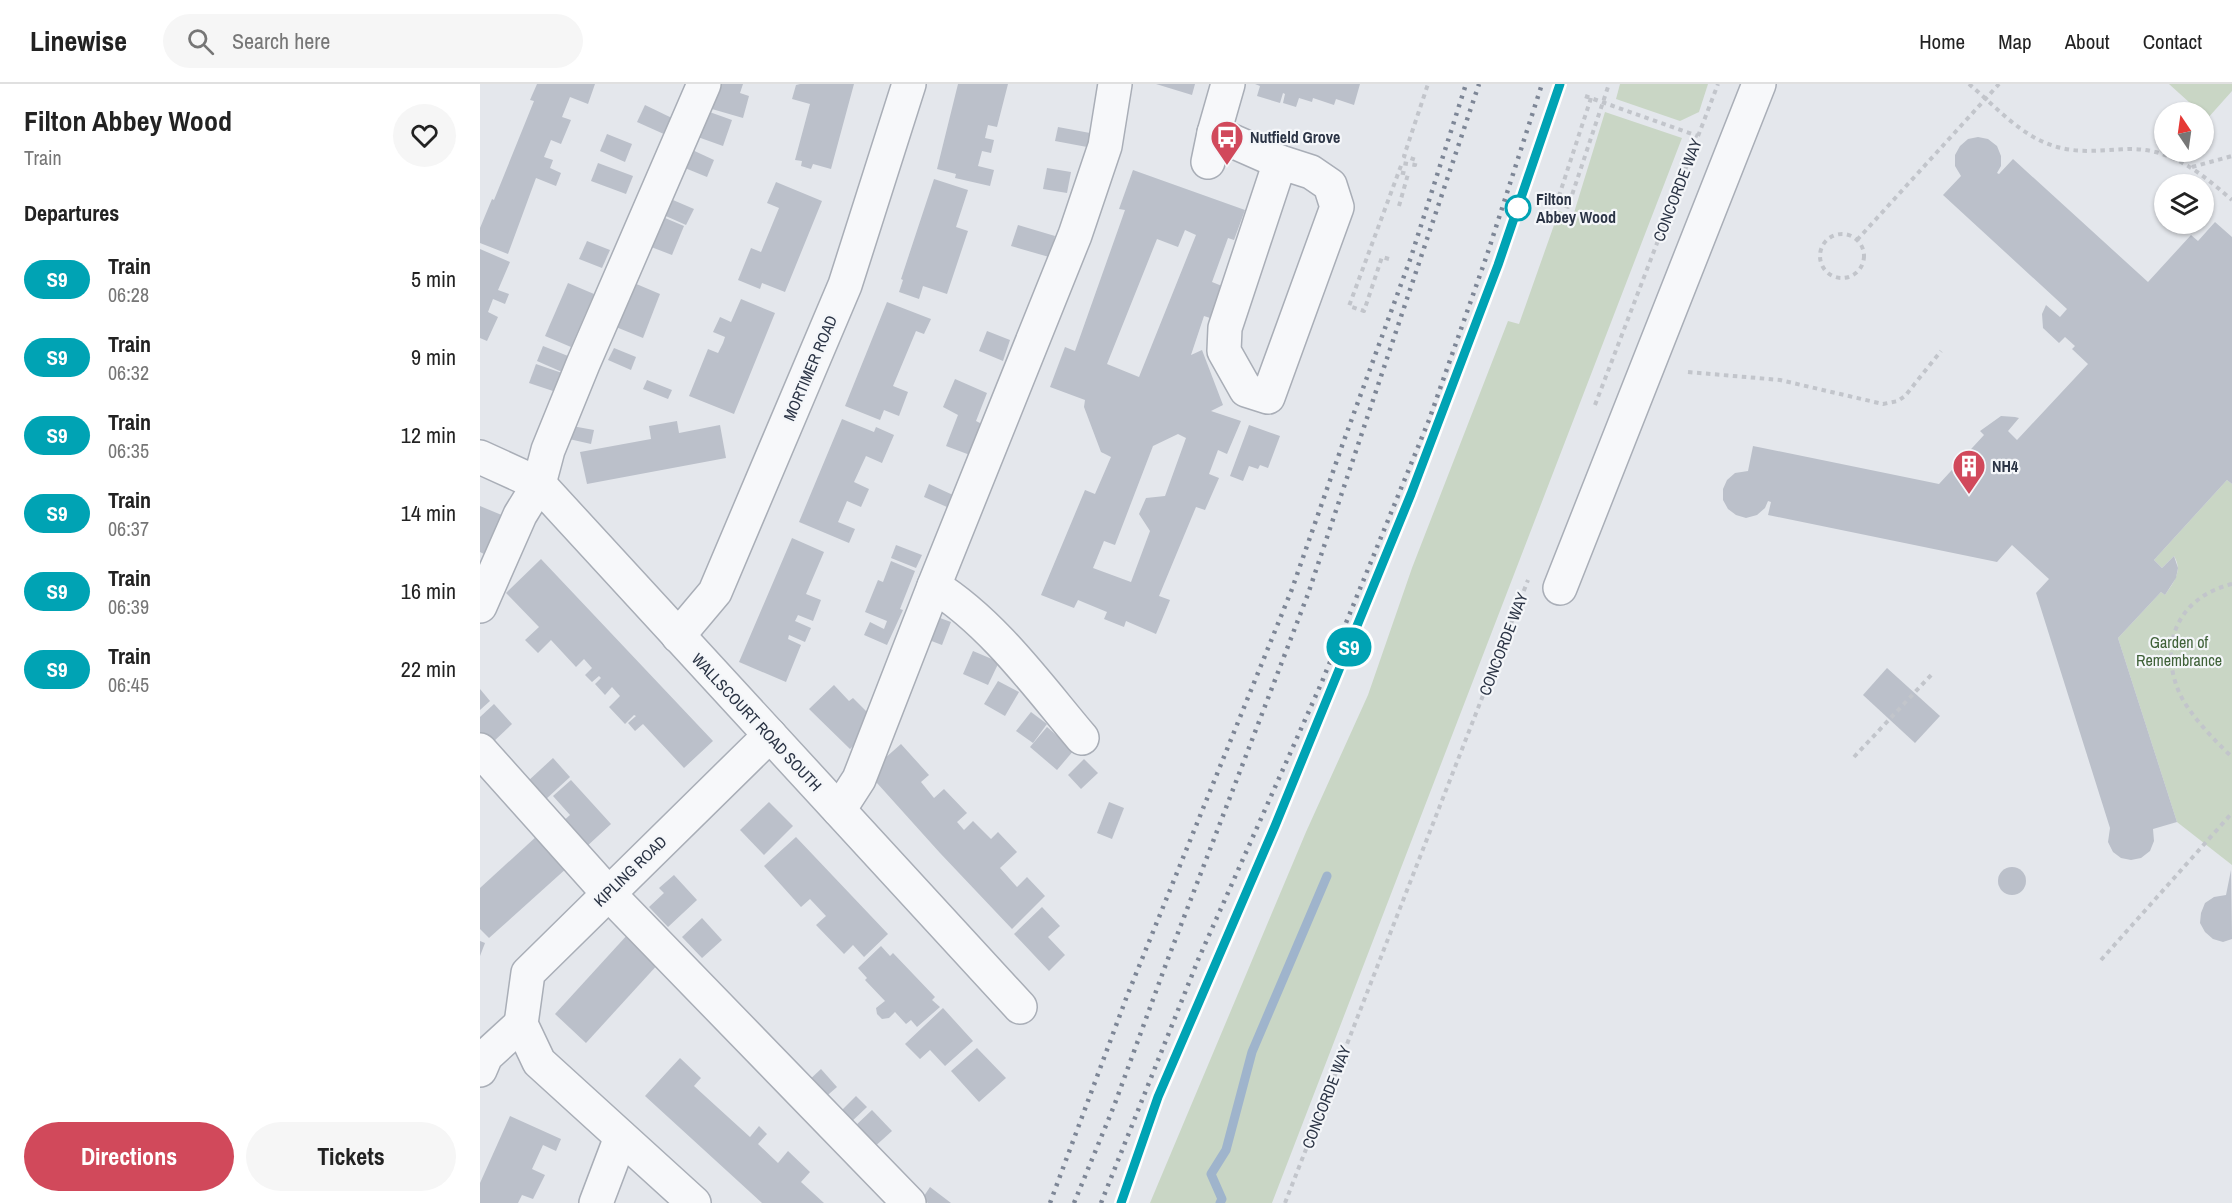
<!DOCTYPE html>
<html lang="en">
<head>
<meta charset="utf-8">
<style>
  body { margin:0; font-family:"Archivo Narrow",sans-serif; background:#f6f6f6; color:#222; height:100vh; display:flex; flex-direction:column; font-size:22px; white-space:nowrap }
  * { box-sizing:border-box; margin:0 }
  p { font-size:20px; color:#767676 }
  .icon { flex:none; width:33px; height:33px; fill:none; stroke:currentColor; stroke-width:2; stroke-linecap:round; stroke-linejoin:round }
  .map { position:relative; flex:1; overflow:hidden }
  .sheet { display:flex; flex-direction:column; background:#fff; width:480px }
  .sheet>* { flex:none }
  .badge { padding:0 12px; border-radius:20px; font-size:21px; line-height:39px }
  .needle { width:39px; rotate:347deg }
  .tools { position:absolute; left:1674px; top:18px; display:grid; gap:12px }
  .tools a { display:grid; place-items:center; width:60px; height:60px; border-radius:50%; background:#fff; box-shadow:0 2px 4px #0004; font-size:30px }
  .map>.badge { position:absolute; translate:-50% -50%; box-shadow:0 0 0 3px #fff }
  h2 { padding:0 24px; font-size:22px; line-height:54px }
  .round { display:grid; place-items:center; flex:none; width:63px; height:63px; border-radius:32px; background:#f6f6f6 }
  .summary { display:flex; align-items:center; justify-content:space-between; height:102px; padding:0 24px }
  h1 { font-size:28px; font-weight:800; line-height:45px }
  .button { display:flex; gap:12px; margin-top:auto; padding:12px 24px }
  .button a { flex:1; height:69px; border-radius:36px; background:#d1495b; color:#fff; font-size:24px; font-weight:800; line-height:69px; text-align:center }
  .button a+a { background:#f6f6f6; color:#222 }
  ul { padding:0; list-style:none }
  li { display:flex; align-items:center; gap:18px; height:78px; padding:0 24px }
  li div { flex:1 }
  li b { display:block; font-size:22px }
  li em { font-style:normal }
  li .badge { min-width:66px; font-weight:700; text-align:center }
  header { display:flex; align-items:center; gap:36px; box-sizing:border-box; height:84px; padding:0 30px; background:#fff; border-bottom:2px solid #e0e0e0 }
  header strong { font-size:28px }
  nav { display:flex; gap:33px; margin-inline-start:auto; font-size:21px }
  .search { width:420px; height:54px; background:#f6f6f6; display:flex; align-items:center; gap:15px; box-sizing:border-box; padding:0 21px; border-radius:33px; color:#767676; font-size:22px }
  main { display:flex; flex:1; min-height:0 }
  .map>svg:first-child { display:block }
</style>
</head>
<body>
<header>
<strong>Linewise</strong>
<div class="search"><svg class="icon" aria-label="search" viewBox="0 0 24 24"><circle cx="10" cy="10" r="6"/><path d="M15 15l6 6"/></svg>Search here</div>
<nav><a>Home</a><a>Map</a><a>About</a><a>Contact</a></nav>
</header>
<main>
<section class="sheet">
<div class="summary"><div><h1>Filton Abbey Wood</h1><p>Train</p></div><a class="round"><svg class="icon" aria-label="heart" viewBox="0 0 24 24"><path d="M12 20l-8-8c-3-5 5-10 8-4 3-6 11-1 8 4z"/></svg></a></div>
<h2>Departures</h2>
<ul>
<li><span class="badge" style="background:#00a3b4;color:#fff">S9</span><div><b>Train</b><p>06:28</p></div><em>5 min</em></li>
<li><span class="badge" style="background:#00a3b4;color:#fff">S9</span><div><b>Train</b><p>06:32</p></div><em>9 min</em></li>
<li><span class="badge" style="background:#00a3b4;color:#fff">S9</span><div><b>Train</b><p>06:35</p></div><em>12 min</em></li>
<li><span class="badge" style="background:#00a3b4;color:#fff">S9</span><div><b>Train</b><p>06:37</p></div><em>14 min</em></li>
<li><span class="badge" style="background:#00a3b4;color:#fff">S9</span><div><b>Train</b><p>06:39</p></div><em>16 min</em></li>
<li><span class="badge" style="background:#00a3b4;color:#fff">S9</span><div><b>Train</b><p>06:45</p></div><em>22 min</em></li>
</ul>
<div class="button"><a>Directions</a><a>Tickets</a></div>
</section>
<div class="map">
<svg width="1752" height="1119" viewBox="0 0 1752 1119">
  <rect width="100%" height="100%" fill="#e4e7ec"/>
  <g fill="#c9d6c5">
    <path d="M1140,0H1228L1219,28L1200,37L1136,15Z"/>
    <path d="M1689,0H1752V7L1727,35L1724,28H1720Z"/>
    <path d="M1125,28L1202,54L792,1119H670L826,748L888,611L932,484L1028,237L1039,240L1079,127L1093,132Z"/>
    <path d="M1747,396L1752,400V781L1697,738L1638,554L1681,508L1685,511C1694,498 1703,487 1694,472L1682,484L1674,476Z"/>
  </g>
  <g fill="none" stroke-linecap="round" stroke-linejoin="round">
    <path stroke="#9fb4cc" stroke-width="9" d="M740,1119L742,1115L731,1090L746,1066L772,968L847,792"/>
  </g>
  <g fill="#bbc0ca" fill-rule="evenodd">
    <path d="M57,0H115L108,20L90,13L82,33L91,36L81,60L71,56L64,73L73,76L70,84L81,89L76,102L56,94L28,170L0,159V144L12,115L14,116L54,17L50,16Z"/>
    <path d="M235,0H263L260,9L269,12L263,34L225,23Z"/>
    <path d="M320,0H374L351,85L333,80L331,85L321,82L322,77L315,76L330,20L312,15L316,1Z"/>
    <path d="M478,0H528L517,43L508,41L505,54L514,56L511,69L502,67L498,82L514,86L510,102L475,94L476,90L457,85Z"/>
    <path d="M676,0H715L712,11Z"/>
    <path d="M775,0H880L874,21L856,15L854,21L833,14L832,18L819,14L816,23L803,19L805,10L803,9L800,19L777,12L780,2Z"/>
    <path d="M165,21L194,35L186,51L157,38Z"/>
    <path d="M224,26L252,36L243,62L215,52Z"/>
    <path d="M578,43L610,49L607,63L575,57Z"/>
    <path d="M127,50L152,60L145,78L120,67Z"/>
    <path d="M1498,53L1508,55L1517,62L1521,72V82L1517,89L1519,90L1533,75L1668,198L1711,151L1718,157L1735,138L1752,153V400L1747,396L1674,476L1682,484L1694,472L1698,484L1696,494L1685,511L1681,508L1638,554L1697,738L1673,745L1674,757L1670,767L1661,774L1651,776L1641,774L1633,768L1628,758L1630,744L1556,509L1569,495L1532,461L1517,478L1288,431L1291,418L1288,417L1285,424L1277,431L1266,434L1256,431L1248,425L1243,416V405L1247,396L1255,389L1268,387L1273,362L1459,400L1504,351L1500,347L1521,332L1535,333L1539,334L1528,347L1537,356L1608,280L1592,265L1595,262L1585,253L1579,259L1563,244L1562,230L1566,221L1580,233L1587,225L1463,111L1481,92L1475,82V71L1480,62L1488,55Z"/>
    <path d="M208,64L234,76L227,93L200,82Z"/>
    <path d="M118,79L153,92L146,110L111,97Z"/>
    <path d="M567,84L591,88L587,109L563,105Z"/>
    <path d="M653,86L765,126L754,156L748,154L732,198L742,202L730,234L724,232L711,271L722,266L743,321L731,327L761,337L747,370L738,366L729,390L739,394L725,426L716,423L679,512L690,516L676,550L646,537L644,543L624,535L627,528L598,516L594,524L561,511L605,406L615,410L631,373L621,368L604,323L605,316L570,303L585,263L595,267L645,126L639,125ZM705,146L716,151L659,293L627,280L677,155L698,163ZM698,350L706,354L685,412L666,414L659,430L670,447L651,498L613,484L624,457L635,461L673,362Z"/>
    <path d="M454,95L488,106L476,143L488,147L467,210L443,202L439,215L419,208L423,196L421,195Z"/>
    <path d="M296,98L342,117L305,208L282,199L280,205L258,196L271,164L281,168L299,124L287,119Z"/>
    <path d="M186,113L214,125L206,141L179,129Z"/>
    <path d="M178,131L204,142L192,171L166,161Z"/>
    <path d="M538,141L575,152L569,173L531,162Z"/>
    <path d="M107,157L130,166L122,184L99,175Z"/>
    <path d="M0,165L30,178L18,206L29,210L25,220L13,215L8,228L18,233L7,257L0,254Z"/>
    <path d="M88,199L114,210L91,263L65,252Z"/>
    <path d="M154,199L180,210L163,254L136,243Z"/>
    <path d="M261,215L295,229L254,330L209,312L228,265L238,269L243,259L245,253L233,248L240,233L251,238Z"/>
    <path d="M407,218L451,235L444,250L436,247L413,302L428,308L419,332L404,326L400,336L365,322Z"/>
    <path d="M507,247L530,256L523,277L499,267Z"/>
    <path d="M63,262L88,272L82,288L57,277Z"/>
    <path d="M134,264L156,273L151,286L128,276Z"/>
    <path d="M56,280L82,289L76,308L49,299Z"/>
    <path d="M475,295L507,309L496,337L502,340L490,371L466,362L478,331L463,323Z"/>
    <path d="M167,296L192,306L188,315L163,305Z"/>
    <path d="M362,335L394,348L396,343L414,351L402,379L386,372L374,398L389,405L381,423L367,417L358,438L375,445L369,459L319,438Z"/>
    <path d="M197,337L199,349L240,341L246,374L107,400L100,368L171,355L169,342Z"/>
    <path d="M769,341L800,352L788,384L780,381L778,385L769,382L763,397L750,392Z"/>
    <path d="M92,342L114,346L111,360L89,355Z"/>
    <path d="M449,400L473,411L467,423L444,413Z"/>
    <path d="M0,422L24,432L6,471L0,468Z"/>
    <path d="M312,454L344,468L326,510L341,516L333,537L318,531L315,537L331,544L325,558L309,551L308,555L321,561L306,598L259,578Z"/>
    <path d="M416,461L442,471L436,484L411,474Z"/>
    <path d="M61,475L233,657L204,684L163,640L155,647L148,639L156,632L154,631L145,640L129,623L140,612L132,603L125,611L115,600L121,594L119,592L112,598L105,591L112,584L104,575L96,583L71,556L58,569L45,556L59,543L26,509Z"/>
    <path d="M411,477L435,487L420,525L423,526L407,561L384,551L390,538L404,545L407,537L385,528L398,496L403,498Z"/>
    <path d="M449,530L471,538L462,561L441,553Z"/>
    <path d="M493,567L519,578L508,601L483,590Z"/>
    <path d="M1407,584L1460,632L1435,659L1383,611Z"/>
    <path d="M518,597L539,608L525,632L504,620Z"/>
    <path d="M354,601L369,617L373,614L389,630L379,656L370,665L329,625Z"/>
    <path d="M0,605L10,617L0,626Z"/>
    <path d="M14,620L32,640L11,660L0,648V633Z"/>
    <path d="M551,628L567,640L553,659L536,647Z"/>
    <path d="M567,643L594,666L577,686L550,663Z"/>
    <path d="M421,660L449,691L441,698L454,714L464,705L487,729L477,738L484,746L493,737L511,755L518,748L537,768L520,784L537,803L547,793L565,812L532,845L460,769L388,689Z"/>
    <path d="M73,674L90,693L65,716L47,698Z"/>
    <path d="M604,675L618,689L601,705L588,691Z"/>
    <path d="M91,696L131,740L105,764L81,739L90,731L73,712Z"/>
    <path d="M289,718L313,742L284,771L260,746Z"/>
    <path d="M629,718L644,724L632,755L617,749Z"/>
    <path d="M58,751L88,783L9,854L0,845V804Z"/>
    <path d="M316,753L408,850L384,873L373,861L364,870L336,841L346,832L330,815L321,823L284,782Z"/>
    <circle cx="1532" cy="797" r="14"/>
    <path d="M1751,786L1752,855L1743,858L1733,855L1725,848L1720,839L1721,829L1725,819L1734,813L1746,811Z"/>
    <path d="M194,791L217,816L188,843L169,823L184,809L179,804Z"/>
    <path d="M562,823L580,842L568,853L585,871L569,887L534,850Z"/>
    <path d="M222,834L242,856L222,874L202,853Z"/>
    <path d="M149,849L180,878L106,959L75,930Z"/>
    <path d="M0,857L5,859L0,872Z"/>
    <path d="M401,862L410,872L413,869L455,913L452,916L460,923L437,943L431,936L426,940L415,928L409,934L402,935L397,930L396,924L405,917L385,896L387,894L378,884Z"/>
    <path d="M463,924L493,957L465,982L450,966L440,975L425,960Z"/>
    <path d="M497,964L526,994L499,1018L471,987Z"/>
    <path d="M200,974L221,994L214,1002L270,1053L279,1042L287,1050L278,1060L298,1079L308,1067L330,1088L321,1098L344,1119H282L165,1012Z"/>
    <path d="M341,985L357,1003L342,1016L326,999Z"/>
    <path d="M376,1012L387,1023L368,1041L358,1030Z"/>
    <path d="M392,1026L412,1047L392,1065L373,1044Z"/>
    <path d="M30,1032L81,1055L76,1067L63,1061L52,1085L65,1091L53,1115L42,1111L38,1119H0V1099Z"/>
    <path d="M450,1103L471,1119H448L442,1115Z"/>
  </g>
  <g fill="none" stroke-linecap="round" stroke-linejoin="round">
    <defs>
      <g id="minor">
        <path d="M734,49L800,78"/>
        <path d="M728,78L734,49L748,0"/>
        <path d="M800,78L831,88L850,101L857,123L788,313L766,306L744,267L745,244Z"/>
        <path d="M0,373L59,400L540,923"/>
        <path d="M454,502L595,151L625,62L635,0"/>
        <path d="M1080,504L1279,0"/>
        <path d="M0,522L40,431L59,400L68,366L103,280L224,0"/>
        <path d="M198,552L235,508L365,201L429,0"/>
        <path d="M0,666L128,809L429,1119"/>
        <path d="M359,726L379,695L454,502C513,539 558,602 602,654"/>
        <path d="M0,986L6,972L41,940"/>
        <path d="M116,1119L141,1053"/>
        <path d="M214,1119L59,978L41,940L48,889L290,651"/>
      </g>
    </defs>
    <use href="#minor" stroke="#a9aeb7" stroke-width="36"/>
    <g stroke="#c2c5cb" stroke-width="4" stroke-dasharray="4.5 4.5" stroke-linecap="butt">
      <path d="M1489,0C1515,22 1541,52 1574,62C1598,70 1623,66 1648,65C1691,64 1721,89 1752,116"/>
      <path d="M1105,12L1218,52"/>
      <path d="M1712,83L1752,72"/>
      <path d="M919,122L928,90L919,88"/>
      <circle cx="1362" cy="172" r="22"/>
      <path d="M1377,156L1519,0"/>
      <path d="M909,175L902,173L884,227L869,222L922,79L935,81L936,76L924,72L948,0"/>
      <path d="M1208,288L1300,296L1403,320L1418,317L1425,312L1461,267"/>
      <path d="M1115,321L1238,0"/>
      <path d="M1752,500C1699,513 1678,559 1699,608C1708,629 1735,657 1752,673"/>
      <path d="M1374,673L1452,590"/>
      <path d="M1621,876L1752,729"/>
      <path d="M805,1119L1048,496"/>
    </g>
    <use href="#minor" stroke="#f7f8fa" stroke-width="33"/>
    <g stroke="#7d8696" stroke-width="4.5" stroke-dasharray="3 6" stroke-linecap="butt">
      <path d="M570,1119L647,912L812,505L863,359L931,173L986,0"/>
      <path d="M594,1119L634,1022L686,880L828,510L999,0"/>
      <path d="M621,1119L718,876L841,600L949,336L1007,171L1062,0"/>
      <path d="M641,1119L678,1013L795,742L931,410L1018,181L1080,0"/>
    </g>
    <path stroke="#c2c5cb" stroke-width="4" stroke-dasharray="4.5 4.5" stroke-linecap="butt" d="M1111,14L1077,118L1088,123L1129,0"/>
  </g>
  <g fill="none" stroke-linecap="round" stroke-linejoin="round">
    <defs>
      <path id="line" d="M641,1119L678,1013L795,742L931,410L1018,181L1080,0"/>
    </defs>
    <use href="#line" stroke="#fff" stroke-width="14"/>
    <use href="#line" stroke="#00a3b4" stroke-width="9"/>
  </g>
  <defs>
    <symbol id="bus-pin" viewBox="-11 -11 22 30"><path d="M0 17L-7.5 6A9.5 9.5 0 1 1 7.5 6Z" fill="#d1495b" stroke="#f4f6f9"/><path d="M-5-6H5V4H4V6H2V4H-2V6H-4V4H-5ZM-3.5-4V0h7V-4ZM-3.5 1.2v1.5H-2V1.2ZM2 1.2v1.5H3.5V1.2Z" fill="#fff"/></symbol>
    <symbol id="building-pin" viewBox="-11 -11 22 30"><path d="M0 17L-7.5 6A9.5 9.5 0 1 1 7.5 6Z" fill="#d1495b" stroke="#f4f6f9"/><path d="M-4-6H4V6H1V3H-1V6H-4ZM-2.5-4.3h1.7v1.8h-1.7ZM.8-4.3h1.7v1.8H.8ZM-2.5-1h1.7V.8h-1.7ZM.8-1h1.7V.8H.8Z" fill="#fff"/></symbol>
  </defs>
  <g fill-rule="evenodd">
    <use href="#bus-pin" x="728" y="34" width="38" height="52"/>
    <use href="#building-pin" x="1470" y="363" width="38" height="52"/>
  </g>
  <circle fill="#fff" stroke="#00a3b4" stroke-width="3" cx="1038" cy="124" r="12"/>
  <g text-anchor="middle" stroke-width="4.5" stroke-linejoin="round" paint-order="stroke">
    <g font-size="16" font-weight="bold" fill="#2b3445" stroke="#f4f6f9" text-anchor="start">
      <text x="770" y="59">Nutfield Grove</text>
      <text x="1512" y="388">NH4</text>
    </g>
    <g font-size="16" fill="#2b3445" stroke="#f4f6f9">
      <text transform="translate(1197 106) rotate(-69)" y="6">CONCORDE WAY</text>
      <text transform="translate(330 284) rotate(-67)" y="6">MORTIMER ROAD</text>
      <text transform="translate(1023 560) rotate(-69)" y="6">CONCORDE WAY</text>
      <text transform="translate(277 638) rotate(47)" y="6">WALLSCOURT ROAD SOUTH</text>
      <text transform="translate(150 787) rotate(-44)" y="6">KIPLING ROAD</text>
      <text transform="translate(846 1013) rotate(-69)" y="6">CONCORDE WAY</text>
    </g>
    <g font-size="16" font-weight="bold" fill="#2b3445" stroke="#f4f6f9" text-anchor="start">
      <text x="1056" y="121">Filton<tspan x="1056" dy="18">Abbey Wood</tspan></text>
    </g>
    <g font-size="16" fill="#3f6138" stroke="#f4f6f9">
      <text x="1699" y="564">Garden of<tspan x="1699" dy="18">Remembrance</tspan></text>
    </g>
  </g>
</svg>
<div class="tools">
<a><svg class="needle" viewBox="-14 -14 28 28"><path d="M0-13l5 13h-10z" fill="#e53935"/><path d="M0 13l5-13h-10z" fill="#767676"/></svg></a>
<a><svg class="icon" aria-label="layers" viewBox="0 0 24 24"><path d="M12 4l9 5-9 5-9-5zM3 14l9 5 9-5"/></svg></a>
</div>
<b class="badge" style="left:869px;top:563px;background:#00a3b4;color:#fff">S9</b>
</div>
</main>
</body>
</html>
